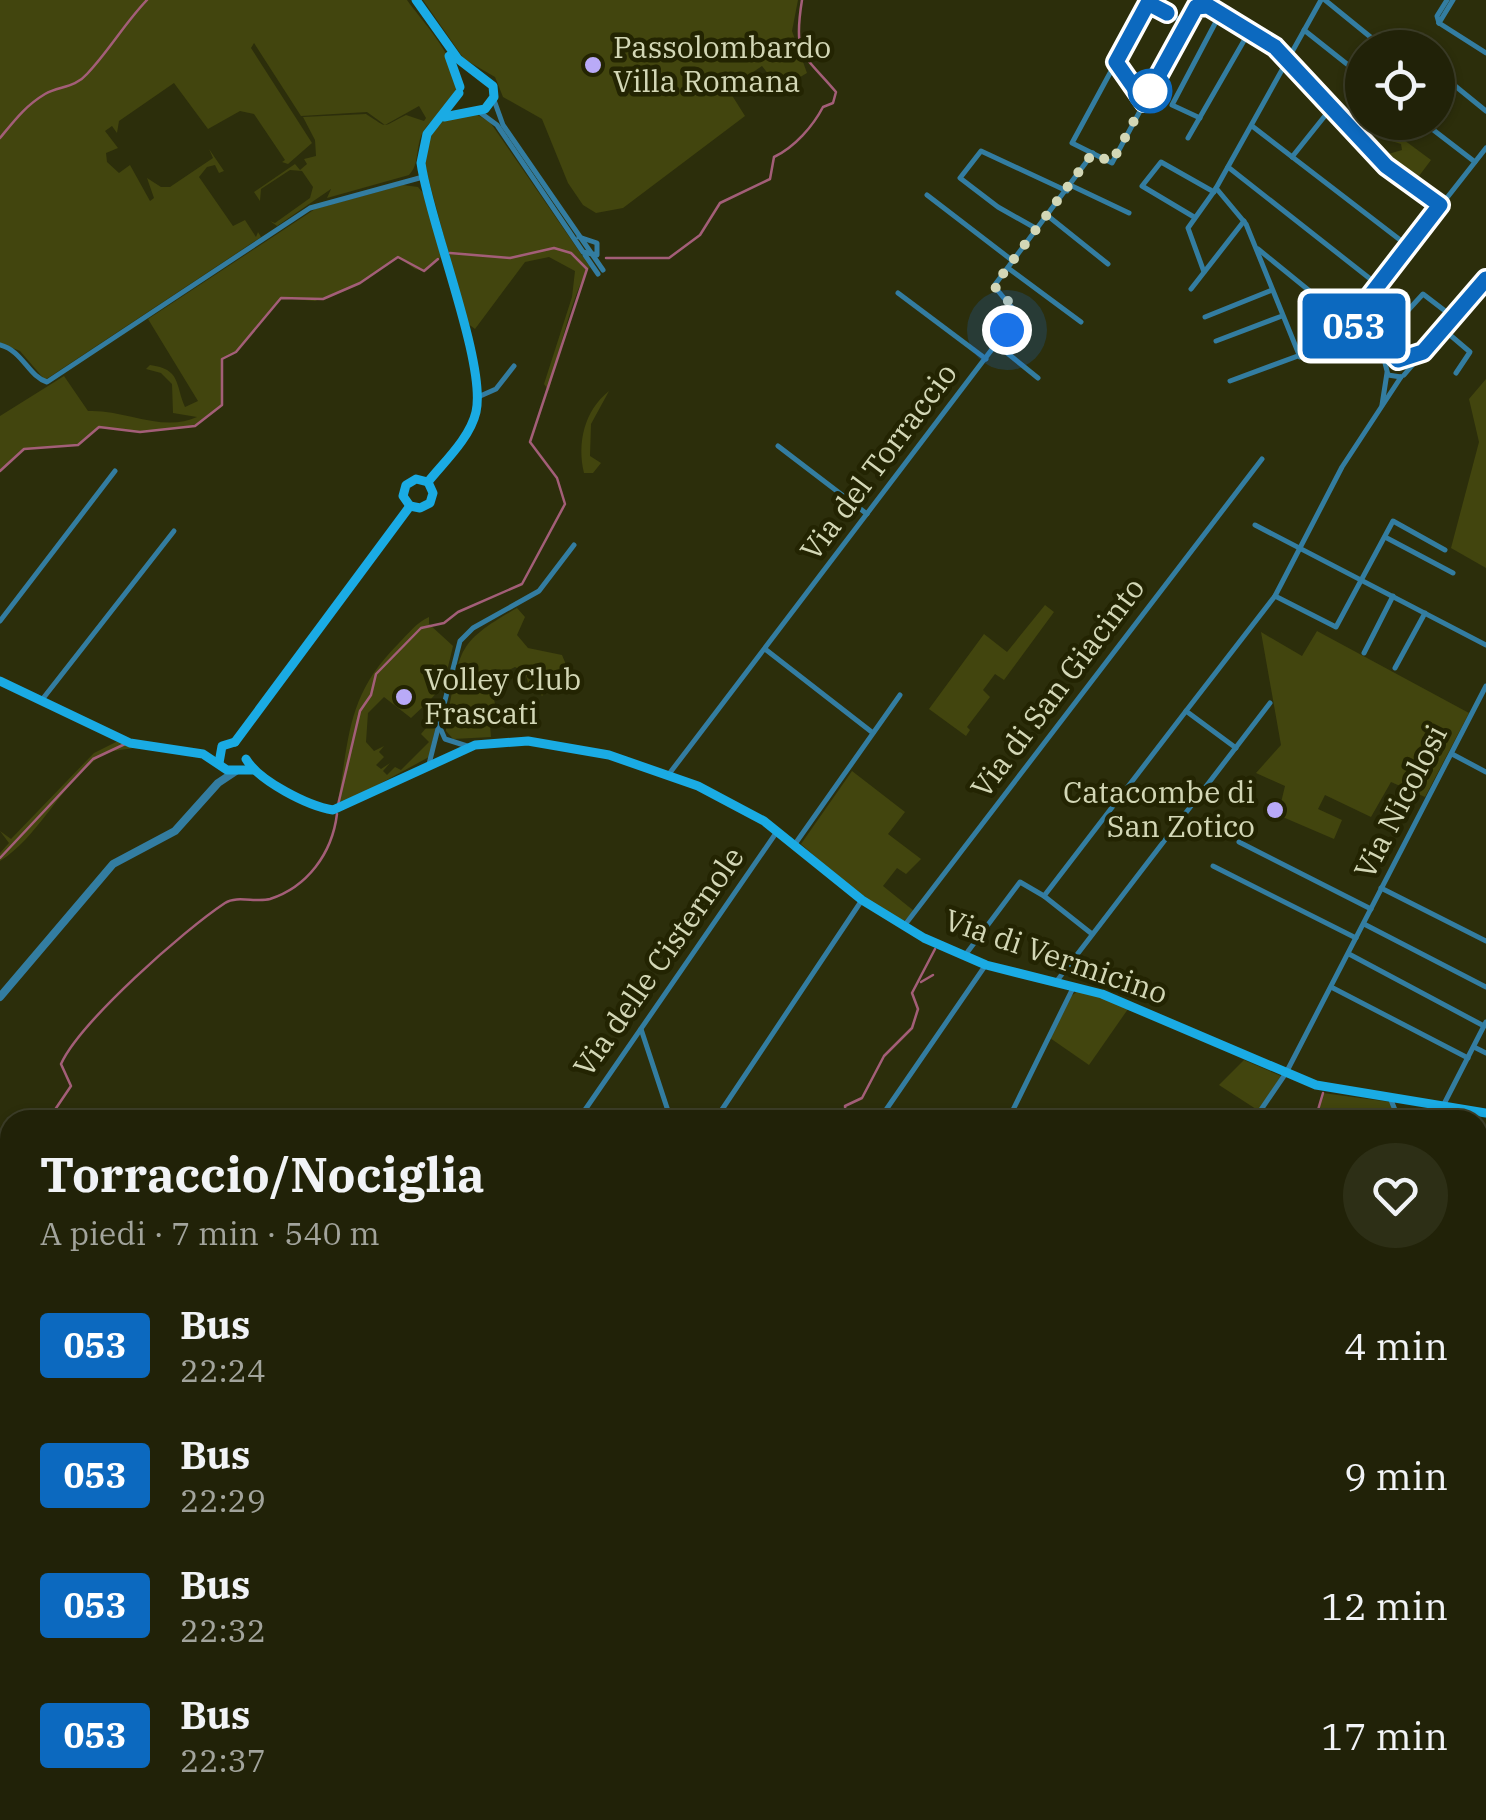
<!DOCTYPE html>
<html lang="it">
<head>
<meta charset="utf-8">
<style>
  body { margin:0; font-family:"IBM Plex Serif",serif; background:#2d2f16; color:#f1f3f6; height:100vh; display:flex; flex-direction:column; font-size:38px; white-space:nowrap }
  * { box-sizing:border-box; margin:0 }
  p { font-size:32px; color:#a2a49c }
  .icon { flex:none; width:55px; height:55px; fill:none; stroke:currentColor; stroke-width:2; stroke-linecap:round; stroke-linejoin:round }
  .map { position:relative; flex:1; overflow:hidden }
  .side { position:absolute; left:0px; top:1110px; width:1488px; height:710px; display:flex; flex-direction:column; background:#212208; border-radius:30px 30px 0 0; box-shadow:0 2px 8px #0004,0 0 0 2px #3e3f29 }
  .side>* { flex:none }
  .badge { padding:0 20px; border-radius:8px; font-size:35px; line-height:65px }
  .tools { position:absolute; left:1345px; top:30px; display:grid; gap:20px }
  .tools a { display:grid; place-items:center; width:110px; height:110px; border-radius:50%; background:#212208; box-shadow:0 2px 8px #0004,0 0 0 2px #3e3f29; font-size:50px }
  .you { position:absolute; width:50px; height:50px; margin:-25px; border:8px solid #fff; border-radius:50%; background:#1a73e8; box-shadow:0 0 0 15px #1a73e833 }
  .map>.badge { position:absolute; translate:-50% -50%; box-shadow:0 0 0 5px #fff }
  .round { display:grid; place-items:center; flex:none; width:105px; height:105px; border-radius:52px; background:#2d2f16 }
  .headline { display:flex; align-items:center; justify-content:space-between; height:170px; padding:0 40px }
  h1 { font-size:48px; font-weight:700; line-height:75px }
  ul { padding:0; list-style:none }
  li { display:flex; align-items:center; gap:30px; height:130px; padding:0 40px }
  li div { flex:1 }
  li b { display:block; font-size:38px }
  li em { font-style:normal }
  li .badge { min-width:110px; font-weight:700; text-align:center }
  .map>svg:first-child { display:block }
</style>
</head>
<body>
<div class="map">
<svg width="1486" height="1820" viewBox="0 0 1486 1820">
  <rect width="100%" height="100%" fill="#2c2e0b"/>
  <g fill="#42450e">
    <path d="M0,0H407C423,23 467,67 454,96C447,111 431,118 423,132C415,147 420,164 409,175L327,198L331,189L277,226L270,221L275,223L310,198L313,187L302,171L290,170L261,189L260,201L254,192L295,164L300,170L307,164L304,159L316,156L315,140L303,117L366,114C391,130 380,127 406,115L424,121L426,118L419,106L385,125L367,112L301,116L254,43L251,48L312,143L288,164L282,162L285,160L254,114L240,111L208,129L174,83L119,121L117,133L112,126L105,131L118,148L106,153L107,162L119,173L130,165L150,201L154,198L147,178L161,187H170L213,158L209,149L224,171L219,173L215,165L207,167L199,177L233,226L245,220L256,237L258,232L261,237L45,380L20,351L0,343Z"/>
    <path d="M423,0H798L792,31L807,73L780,89L762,66L728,89L745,116L623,208L596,213L583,205L568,183L542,119L503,97L495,77L464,59Z"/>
    <path d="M474,113L490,122L590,267C574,286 556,364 549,391L544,384L572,297L575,271L549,257L525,262L475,329L467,323L424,162L431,135L439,124L447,117Z"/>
    <path d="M1381,123L1431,160L1416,180L1385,155L1402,150L1401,144L1385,139L1387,129Z"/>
    <path d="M403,185L418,187L424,194L441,257L424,271L415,269L398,257L360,283L315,301L281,298L236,352L222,359V405L195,426L140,432L99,427L78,445L24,449L0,471V416L64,376L88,411C124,409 163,433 197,417L173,413L172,384L161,373L146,369L150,365C181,369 175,384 185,407L198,401L148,319L315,209Z"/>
    <path d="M1486,379V568L1451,548L1479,442L1469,399Z"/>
    <path d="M609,391L591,424L590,456L601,463L593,473H584C577,443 584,411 609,391Z"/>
    <path d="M1045,605L1054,612L1004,680L995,674L983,690L990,697L967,727L970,730L966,736L929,709L984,634L1007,652Z"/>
    <path d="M517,608L525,617L517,635L528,648L562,655L567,667L542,696L534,684L529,686L525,672L515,667L499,675L496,669L488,672L499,722L490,725L491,737L453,739L446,731V722C462,652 451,645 517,608Z"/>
    <path d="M429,617V624L453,646L444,684L431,699L425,698L428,702L411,718L384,697L368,713L366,742L374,751L384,746L379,752L384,757L376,765L381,769L390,763L383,771L387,775L395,767L401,770L429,742L421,734L426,728L422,721L435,711L439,712L429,757L337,807C350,736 346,696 399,643C408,634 417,622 429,617Z"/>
    <path d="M1317,631L1469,713L1425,797L1391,782L1371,817L1325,795L1318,809L1342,820L1334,839L1278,815L1285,786L1256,773L1281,745L1261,632L1302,656Z"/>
    <path d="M118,741L133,748C124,750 109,750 102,755C60,784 40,836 0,861V853L9,843L0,831L11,839L94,753Z"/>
    <path d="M852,771L905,812L888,834L921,859L906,874L897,868L883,886L914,911L903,922L856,893L801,844Z"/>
    <path d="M1080,989L1128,1009L1089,1065L1050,1038L1069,998Z"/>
    <path d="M1244,1060L1281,1076L1259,1111L1219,1085Z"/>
    <path d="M1323,1093L1390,1102L1397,1120H1315Z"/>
    <path d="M10,1470V1637L0,1620V1600L10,1591L0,1571V1477Z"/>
    <path d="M748,1810H955L956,1820H741Z"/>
  </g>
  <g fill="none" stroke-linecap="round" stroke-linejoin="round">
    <g stroke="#a35e78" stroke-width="2.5">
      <path d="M0,138C14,121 25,106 45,94C59,86 75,88 87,74C109,51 124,24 147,0"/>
      <path d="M606,258H669L700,235L720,203L770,179L774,157C795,147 813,126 823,107L833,103L836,92C802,52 793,56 802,0"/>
      <path d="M0,471L24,449L78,445L99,427L140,432L195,426L222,405V359L236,352L281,298L323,299L360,283L398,257L424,271L438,259"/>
      <path d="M338,805L360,711L371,695L376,674L421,628L444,623L458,612L522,584L565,504L557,478L530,442L587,269L571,253L554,248L510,258L450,253"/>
      <path d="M0,858L93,759L125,744"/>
      <path d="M921,982L933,975"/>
      <path d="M48,1120L71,1086L61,1064C80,1022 184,930 225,903C237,895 256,903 270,899C307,887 332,854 337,814"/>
      <path d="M846,1120L845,1106L862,1098L884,1056L912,1028L918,1009L912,993L935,949"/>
      <path d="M1315,1120L1323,1093"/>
      <path d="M0,1178L10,1176"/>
      <path d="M634,1820L640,1810"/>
      <path d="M1176,1820L1181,1810"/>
    </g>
    <g stroke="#337da1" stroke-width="5">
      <path d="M1325,0L1384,48"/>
      <path d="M1209,6L1275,47L1386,166L1440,205"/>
      <path d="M1439,23L1486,53"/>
      <path d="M1439,23L1453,0"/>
      <path d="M1439,23L1437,16L1447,0"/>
      <path d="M1187,24L1148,3L1072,143L1112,163L1196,7L1213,5"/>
      <path d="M1304,30L1362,76"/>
      <path d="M1116,61L1144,102"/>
      <path d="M1438,72L1486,111"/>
      <path d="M494,100L503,125L603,270"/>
      <path d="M478,111L497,125L583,252L597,255V243L579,237"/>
      <path d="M1200,118L1172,105L1219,16"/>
      <path d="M1423,122L1475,162"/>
      <path d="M1252,126L1408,246"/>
      <path d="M1188,138L1249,32"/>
      <path d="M1292,157L1332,107"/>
      <path d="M1228,167L1378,285"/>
      <path d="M1070,185L1129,213"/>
      <path d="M1216,188L1246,224L1300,357"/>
      <path d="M927,195L1013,261"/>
      <path d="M1048,216L1108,264"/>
      <path d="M1194,217L1142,186L1161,162L1214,192"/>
      <path d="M1037,229L998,207L960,178L981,151L1067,191"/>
      <path d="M1258,249L1349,323L1372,333L1400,361"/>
      <path d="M585,255L598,274"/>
      <path d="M1008,268L1081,322"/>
      <path d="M1204,272L1188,228L1215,190L1321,0"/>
      <path d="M1191,289L1244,221"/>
      <path d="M898,293L986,359"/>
      <path d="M1205,317L1272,290"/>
      <path d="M1391,329L1423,294L1453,317"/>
      <path d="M1443,329L1470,352L1456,373"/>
      <path d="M1216,341L1282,316"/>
      <path d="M996,344L1038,378"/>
      <path d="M0,345C23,351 28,376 47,382L310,208L423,177"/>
      <path d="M1381,347L1388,375L1401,377"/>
      <path d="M1400,361L1420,354"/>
      <path d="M1404,375L1486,279"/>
      <path d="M1230,381L1333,343L1486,148"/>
      <path d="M478,397L496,389L514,366"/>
      <path d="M1382,405L1387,373"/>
      <path d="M778,446L867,514"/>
      <path d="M1255,525L1486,645"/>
      <path d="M1385,537L1453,573"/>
      <path d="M1275,596L1336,627L1393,521L1445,550"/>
      <path d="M0,621L115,471"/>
      <path d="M765,649L873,733"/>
      <path d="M1364,653L1393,596"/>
      <path d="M1395,668L1425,613"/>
      <path d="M41,701L174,531"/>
      <path d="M441,730L445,739L467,746"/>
      <path d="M1236,748L1186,711L1275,596L1342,467L1401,377"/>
      <path d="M1452,754L1486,772"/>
      <path d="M429,764L460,641L473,628L539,591L574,545"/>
      <path d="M669,774L1018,315L994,286L1093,153"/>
      <path d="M1239,842L1371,909"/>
      <path d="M795,844L900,695"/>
      <path d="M1213,866L1356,938"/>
      <path d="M1381,888L1486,941"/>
      <path d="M1044,896L1092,934"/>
      <path d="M1364,924L1486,987"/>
      <path d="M904,926L1262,459"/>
      <path d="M966,954L1020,882L1044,896L1186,711"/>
      <path d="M1349,954L1484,1026"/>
      <path d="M1056,982L1270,703"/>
      <path d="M1333,988L1468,1058"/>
      <path d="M641,1029L671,1120"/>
      <path d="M1474,1047L1486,1053"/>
      <path d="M1391,1100L1399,1120"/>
      <path d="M1444,1104L1486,1022"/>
      <path d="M578,1120L776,833"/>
      <path d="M715,1120L862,900"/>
      <path d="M879,1120L985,966"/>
      <path d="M1008,1120L1073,988"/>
      <path d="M1254,1120L1286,1073L1486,686"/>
      <path d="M0,1160L10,1169"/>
      <path d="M1478,1203L1486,1189"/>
      <path d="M1478,1241V1265"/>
      <path d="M1478,1310L1486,1316"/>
      <path d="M0,1379L10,1373"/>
      <path d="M1478,1612L1486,1649"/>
      <path d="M0,1654L10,1641"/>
      <path d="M0,1671V1674"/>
      <path d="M1478,1697L1486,1710"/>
      <path d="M1075,1810L1097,1820"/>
      <path d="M1308,1810V1820"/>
      <path d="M149,1820L157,1810"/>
      <path d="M263,1820L270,1810"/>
      <path d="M512,1820L519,1810"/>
      <path d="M696,1820L698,1810"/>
      <path d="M738,1820L745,1810"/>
      <path d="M1143,1820L1150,1810"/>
    </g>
    <g stroke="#337da1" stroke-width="8">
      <path d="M0,997L113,864L175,831L218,783L236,771"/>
      <path d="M1478,1692L1486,1693"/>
      <path d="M1196,1820L1210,1810"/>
    </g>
    <g stroke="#1aabe4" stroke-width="9">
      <path d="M416,0L458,59L493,86L494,97L485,109L444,117"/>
      <path d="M449,56L460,87"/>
      <path d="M428,482C444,462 470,438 476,412C487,364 429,222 421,163L427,134L459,93"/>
      <path d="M410,506L403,496L406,485L416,479L428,482"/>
      <path d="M410,506L420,508L430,503L433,493L428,482"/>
      <path d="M0,681L130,743L203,754L227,770H254"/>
      <path d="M235,742L410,506"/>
      <path d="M246,759C259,781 308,806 333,810L475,745L528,741L609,755L698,786L764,821L862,900L924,938L986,965L1102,994L1316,1085L1486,1113"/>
      <path d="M219,763L222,746L235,742"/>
    </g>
    <defs>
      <g id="rail">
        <path d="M0,1696L10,1708"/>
        <path d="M75,1810L80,1820"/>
      </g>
    </defs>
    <use href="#rail" stroke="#7c7f5d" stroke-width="6"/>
    <use href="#rail" stroke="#232402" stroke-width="2.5" stroke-dasharray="8" stroke-linecap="butt"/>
  </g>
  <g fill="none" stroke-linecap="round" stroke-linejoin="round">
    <defs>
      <path id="line" d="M1167,13L1148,3L1116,62L1144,102L1196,7L1208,6L1275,47L1386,166L1440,205L1349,323L1372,333L1398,360L1423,352L1486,279"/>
    </defs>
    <use href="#line" stroke="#fff" stroke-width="22"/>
    <use href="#line" stroke="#0c69bf" stroke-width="15"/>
    <path stroke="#d3d7b6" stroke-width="10" stroke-dasharray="0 18" d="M1007,330L1018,312L994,286L1092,154L1112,162L1150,91"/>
  </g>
  <g fill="#b9aaf7" stroke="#232402" stroke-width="4">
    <circle cx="593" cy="65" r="10"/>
    <circle cx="404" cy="697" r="10"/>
    <circle cx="1275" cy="810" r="10"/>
  </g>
  <circle fill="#fff" stroke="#0c69bf" stroke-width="5" cx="1150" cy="91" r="20"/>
  <g text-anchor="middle" stroke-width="9" stroke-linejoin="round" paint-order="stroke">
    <g font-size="30" fill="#d3d7b6" stroke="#232402" text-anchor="start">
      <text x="613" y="58">Passolombardo<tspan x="613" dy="34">Villa Romana</tspan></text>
      <text x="424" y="690">Volley Club<tspan x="424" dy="34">Frascati</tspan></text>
      <text x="1255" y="803" text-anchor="end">Catacombe di<tspan x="1255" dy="34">San Zotico</tspan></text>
    </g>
    <g font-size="30" fill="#d3d7b6" stroke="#232402">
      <text transform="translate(879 462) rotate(-53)" y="10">Via del Torraccio</text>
      <text transform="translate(1058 688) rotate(-53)" y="10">Via di San Giacinto</text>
      <text transform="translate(1401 802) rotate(-63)" y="10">Via Nicolosi</text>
      <text transform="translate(1056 957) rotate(19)" y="10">Via di Vermicino</text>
      <text transform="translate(659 962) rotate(-55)" y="10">Via delle Cisternole</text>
    </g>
  </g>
</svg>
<div class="tools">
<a><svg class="icon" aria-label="locate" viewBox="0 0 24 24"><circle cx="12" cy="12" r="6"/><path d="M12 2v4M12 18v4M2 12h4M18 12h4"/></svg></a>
</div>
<div class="you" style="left:1007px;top:330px"></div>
<b class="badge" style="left:1354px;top:326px;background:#0c69bf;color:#fff">053</b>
<section class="side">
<div class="headline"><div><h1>Torraccio/Nociglia</h1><p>A piedi · 7 min · 540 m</p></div><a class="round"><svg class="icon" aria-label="heart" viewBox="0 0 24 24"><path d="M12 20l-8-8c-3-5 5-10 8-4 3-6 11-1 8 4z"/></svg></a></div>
<ul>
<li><span class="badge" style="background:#0c69bf;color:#fff">053</span><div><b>Bus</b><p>22:24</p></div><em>4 min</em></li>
<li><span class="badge" style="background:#0c69bf;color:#fff">053</span><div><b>Bus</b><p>22:29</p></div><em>9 min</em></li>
<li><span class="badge" style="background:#0c69bf;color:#fff">053</span><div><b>Bus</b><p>22:32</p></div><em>12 min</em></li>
<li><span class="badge" style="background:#0c69bf;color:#fff">053</span><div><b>Bus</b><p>22:37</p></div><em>17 min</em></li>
</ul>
</section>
</div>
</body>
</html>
